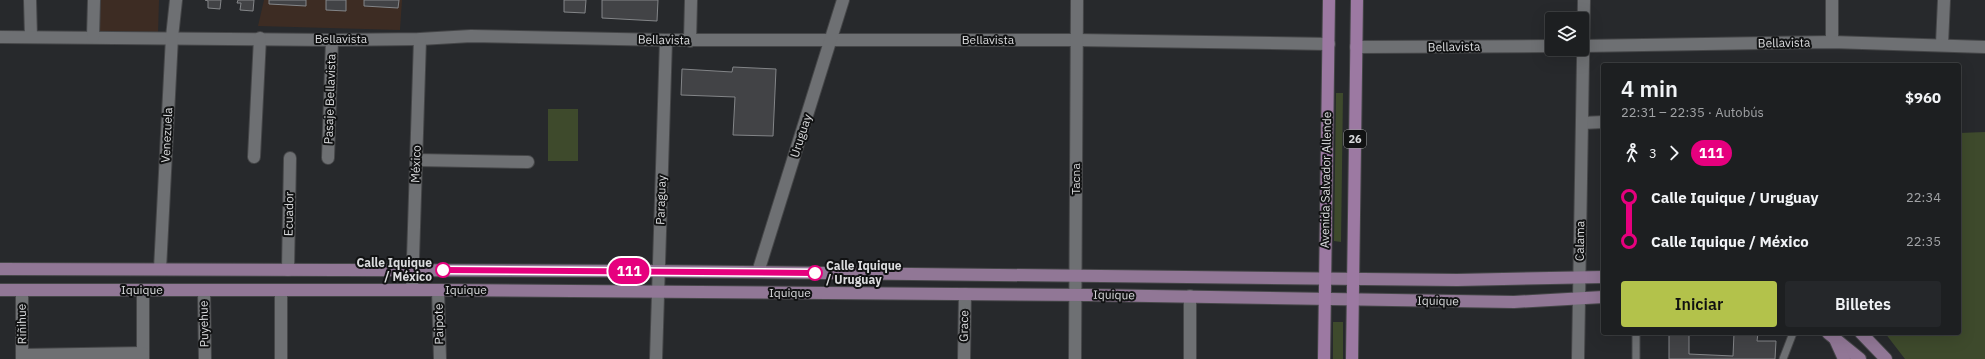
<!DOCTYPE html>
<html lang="es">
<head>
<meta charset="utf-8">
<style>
  body { margin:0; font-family:"IBM Plex Sans",sans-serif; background:#25272a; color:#f1f3f6; height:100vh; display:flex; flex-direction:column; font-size:15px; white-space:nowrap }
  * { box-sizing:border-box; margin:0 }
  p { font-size:13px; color:#a0a2a5 }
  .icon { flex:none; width:22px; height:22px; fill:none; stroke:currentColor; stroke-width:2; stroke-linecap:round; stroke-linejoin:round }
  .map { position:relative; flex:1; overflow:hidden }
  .sheet { position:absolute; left:1601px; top:63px; width:360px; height:272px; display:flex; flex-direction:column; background:#1d1f21; border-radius:4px; box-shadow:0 4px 16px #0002,0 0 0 1px #3b3d3f }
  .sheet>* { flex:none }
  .badge { padding:0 8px; border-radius:13px; font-size:14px; line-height:26px }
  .controls { position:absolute; left:1545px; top:12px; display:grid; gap:8px }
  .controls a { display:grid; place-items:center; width:44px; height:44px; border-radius:4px; background:#1d1f21; box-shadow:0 4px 16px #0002,0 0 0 1px #3b3d3f; font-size:20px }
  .map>.badge { position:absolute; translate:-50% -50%; box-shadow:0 0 0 2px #fff }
  .legs { display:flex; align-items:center; gap:6px; height:44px; padding:0 20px; font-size:13px }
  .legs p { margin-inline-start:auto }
  .summary { display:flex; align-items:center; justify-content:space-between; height:68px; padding:0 20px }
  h1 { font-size:22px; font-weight:600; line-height:30px }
  .cta { display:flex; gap:8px; margin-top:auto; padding:8px 20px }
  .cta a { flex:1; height:46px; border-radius:4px; background:#b3c24b; color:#111; font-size:16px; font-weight:600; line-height:46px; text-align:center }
  .cta a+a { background:#25272a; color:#f1f3f6 }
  ul { padding:0 20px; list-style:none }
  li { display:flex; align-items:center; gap:14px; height:44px; font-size:15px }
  li i { display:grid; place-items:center; width:6px; height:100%; margin:0 5px; background:currentColor }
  li i::after { content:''; width:10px; height:10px; margin:-5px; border:3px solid; border-radius:50%; background:#1d1f21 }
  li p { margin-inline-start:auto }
  li:first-child i { background:linear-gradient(#0000 50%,currentColor 0) }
  li:last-child i { background:linear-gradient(currentColor 50%,#0000 0) }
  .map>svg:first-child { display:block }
</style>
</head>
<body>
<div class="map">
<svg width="1985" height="359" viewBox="0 0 1985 359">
  <rect width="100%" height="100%" fill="#27292c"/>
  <g fill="#3d2c23">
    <path d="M98,0H159L158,34L97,32Z"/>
    <path d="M264,0H402L400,30L258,26Z"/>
  </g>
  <g fill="#3e4a2c">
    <path d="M1336,93H1343L1341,242L1334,241Z"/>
    <rect x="548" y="109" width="30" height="52"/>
    <path d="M1985,132V359H1905L1885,333H1959V133Z"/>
    <rect x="1333" y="322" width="10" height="37"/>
  </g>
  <g fill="#424346" stroke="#838588">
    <path d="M205,0H221L220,9L208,8V1Z"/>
    <path d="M238,0H254L253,11L240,10L241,3H237Z"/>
    <path d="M269,0H306V6L269,4Z"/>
    <path d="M326,0H346V11L326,10Z"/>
    <path d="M364,0H399L398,8L364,6Z"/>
    <path d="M564,0H586L585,13L564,12Z"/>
    <path d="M602,0H658L657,21L602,18Z"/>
    <path d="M733,67L776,69L773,136L733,135L735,97L681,95L682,69L732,72Z"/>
    <path d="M1669,333H1689V354L1733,356L1734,333H1758L1757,341H1776L1775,359H1669Z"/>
  </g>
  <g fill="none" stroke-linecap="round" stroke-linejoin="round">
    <defs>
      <g id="service">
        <path d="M1636,359V333"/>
        <path d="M1783,359L1793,333"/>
      </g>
      <g id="minor">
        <path d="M30,0L31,37"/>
        <path d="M0,37L332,40L420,39L471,36L666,40H1077L1329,44"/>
        <path d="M93,37L94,0"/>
        <path d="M690,41L691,0"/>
        <path d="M1832,42V0"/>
        <path d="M1942,44L1944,0"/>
        <path d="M1582,46L1832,42L1985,47"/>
        <path d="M1356,47L1552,46"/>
        <path d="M1582,123L1603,122"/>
        <path d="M254,157L260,38"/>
        <path d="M328,158L332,40"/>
        <path d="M417,160L528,162"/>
        <path d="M160,269L172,37L176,0"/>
        <path d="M288,270L290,158"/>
        <path d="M758,272L843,0"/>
        <path d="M22,290V359"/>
        <path d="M143,290V359"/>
        <path d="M204,290L205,359"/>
        <path d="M412,290L420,39"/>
        <path d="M438,290L440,359"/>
        <path d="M1190,296V359"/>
        <path d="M22,355L143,353"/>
        <path d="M281,359V290"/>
        <path d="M656,359L666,40"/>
        <path d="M964,359L965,294"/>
        <path d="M1075,359L1077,0"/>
      </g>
      <path id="tertiary" d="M1578,359L1584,0"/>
      <g id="primary">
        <path d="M0,269L646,271L1457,280L1603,277"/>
        <path d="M0,290H438L1088,295L1514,302L1603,297"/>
        <path d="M1828,333L1860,359"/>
        <path d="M1861,333L1886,359"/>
        <path d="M1835,339L1844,359"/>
      </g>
      <g id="trunk">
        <path d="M1324,359L1329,0"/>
        <path d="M1352,359L1357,0"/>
      </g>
    </defs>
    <use href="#service" stroke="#454648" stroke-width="9"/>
    <use href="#minor" stroke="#454648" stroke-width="14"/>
    <use href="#tertiary" stroke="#454648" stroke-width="14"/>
    <use href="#primary" stroke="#454648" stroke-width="14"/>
    <use href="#trunk" stroke="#454648" stroke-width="14"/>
    <use href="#service" stroke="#6e7073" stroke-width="7"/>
    <use href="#minor" stroke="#6e7073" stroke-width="12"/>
    <use href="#tertiary" stroke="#6e7073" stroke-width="12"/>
    <use href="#primary" stroke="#917796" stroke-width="12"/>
    <use href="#trunk" stroke="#9c79a2" stroke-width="12"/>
  </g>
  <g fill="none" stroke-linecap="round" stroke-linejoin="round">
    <defs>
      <path id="line-1" d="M443,270L815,273"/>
    </defs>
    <use href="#line-1" stroke="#fff" stroke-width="9"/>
    <use href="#line-1" stroke="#e6007e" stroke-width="6"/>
  </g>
  <g fill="#fff" stroke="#e6007e" stroke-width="2">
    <circle cx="443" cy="270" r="7"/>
    <circle cx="815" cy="273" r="7"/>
  </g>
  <g text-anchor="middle" stroke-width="4" stroke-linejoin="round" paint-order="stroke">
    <rect fill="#111213" stroke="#9e9fa0" stroke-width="1" x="1344" y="130" width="22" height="18" rx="3"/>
    <g font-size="11" font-weight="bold" fill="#dadbdd">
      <text x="1355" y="143">26</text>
    </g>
    <g font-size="12" fill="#dadbdd" stroke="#111213">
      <text x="341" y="43">Bellavista</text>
      <text transform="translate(664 40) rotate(1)" y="4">Bellavista</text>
      <text x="988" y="44">Bellavista</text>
      <text transform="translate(1784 43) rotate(-1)" y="4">Bellavista</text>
      <text transform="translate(1454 47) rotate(-1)" y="4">Bellavista</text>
      <text transform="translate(330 99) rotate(-88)" y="4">Pasaje Bellavista</text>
      <text transform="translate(167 135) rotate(-87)" y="4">Venezuela</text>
      <text transform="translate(801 136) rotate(-72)" y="4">Uruguay</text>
      <text transform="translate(416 164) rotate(-88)" y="4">México</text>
      <text transform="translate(1076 179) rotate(-90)" y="4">Tacna</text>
      <text transform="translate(1326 180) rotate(-89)" y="4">Avenida Salvador Allende</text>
      <text transform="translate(661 200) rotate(-88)" y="4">Paraguay</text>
      <text transform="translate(289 214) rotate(-89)" y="4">Ecuador</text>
      <text transform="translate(1580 241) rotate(-89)" y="4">Calama</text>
      <text x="142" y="294">Iquique</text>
      <text x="466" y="294">Iquique</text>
      <text x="790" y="297">Iquique</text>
      <text transform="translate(1114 295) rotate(1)" y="4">Iquique</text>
      <text transform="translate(1438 301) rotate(1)" y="4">Iquique</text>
      <text transform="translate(22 324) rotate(-91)" y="4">Riñihue</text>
      <text transform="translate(204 324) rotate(-91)" y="4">Puyehue</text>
      <text transform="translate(439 324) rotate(-91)" y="4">Paipote</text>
      <text transform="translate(964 326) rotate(-89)" y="4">Grace</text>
    </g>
    <g font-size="12" font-weight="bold" fill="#dadbdd" stroke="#111213" text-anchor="end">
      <text x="432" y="267">Calle Iquique<tspan x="432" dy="14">/ México</tspan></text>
      <text x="826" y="270" text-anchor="start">Calle Iquique<tspan x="826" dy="14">/ Uruguay</tspan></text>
    </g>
  </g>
</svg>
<div class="controls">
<a><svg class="icon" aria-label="layers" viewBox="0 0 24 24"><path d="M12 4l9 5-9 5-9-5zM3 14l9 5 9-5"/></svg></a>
</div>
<b class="badge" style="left:629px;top:271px;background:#e6007e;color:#fff">111</b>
<section class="sheet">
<div class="summary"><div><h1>4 min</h1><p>22:31 – 22:35 · Autobús</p></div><b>$960</b></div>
<div class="legs"><svg class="icon" aria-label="walk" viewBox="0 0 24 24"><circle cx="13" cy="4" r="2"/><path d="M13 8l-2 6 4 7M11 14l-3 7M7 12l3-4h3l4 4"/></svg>3<svg class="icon" aria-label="forward" viewBox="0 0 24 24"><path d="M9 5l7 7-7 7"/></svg><b class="badge" style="background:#e6007e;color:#fff">111</b></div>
<ul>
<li><i style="color:#e6007e"></i><b>Calle Iquique / Uruguay</b><p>22:34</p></li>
<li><i style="color:#e6007e"></i><b>Calle Iquique / México</b><p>22:35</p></li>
</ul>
<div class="cta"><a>Iniciar</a><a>Billetes</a></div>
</section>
</div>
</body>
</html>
